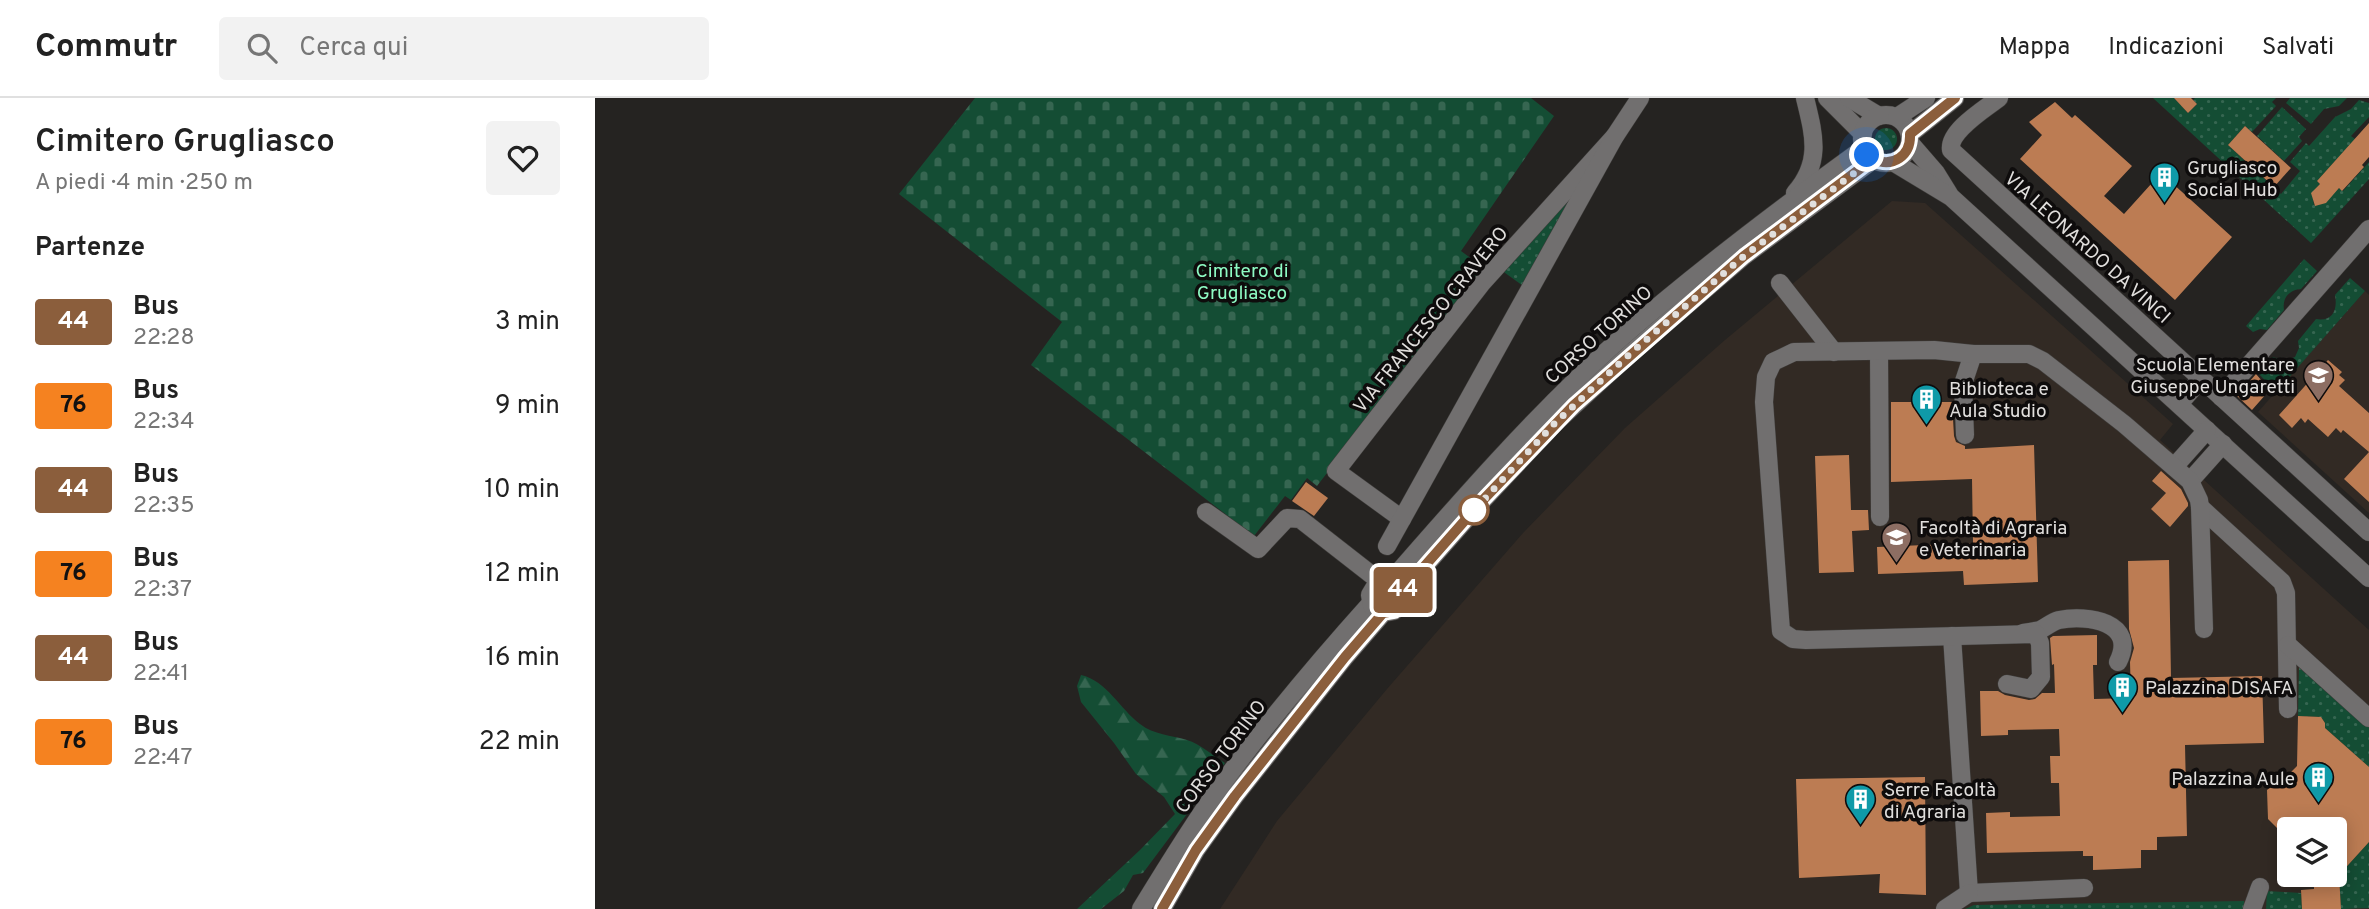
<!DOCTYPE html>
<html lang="it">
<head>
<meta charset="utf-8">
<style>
  body { margin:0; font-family:Overpass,sans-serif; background:#f2f2f2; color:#222; height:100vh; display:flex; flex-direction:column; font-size:26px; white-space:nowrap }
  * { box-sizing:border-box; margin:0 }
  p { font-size:23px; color:#767676 }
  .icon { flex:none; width:38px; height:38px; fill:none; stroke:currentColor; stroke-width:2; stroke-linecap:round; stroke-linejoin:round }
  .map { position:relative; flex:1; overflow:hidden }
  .drawer { display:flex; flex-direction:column; background:#fff; width:595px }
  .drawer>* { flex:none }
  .badge { padding:0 14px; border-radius:5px; font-size:24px; line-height:46px }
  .fabs { position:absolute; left:1682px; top:719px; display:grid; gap:14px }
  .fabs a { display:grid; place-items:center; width:70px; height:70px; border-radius:7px; background:#fff; box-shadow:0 4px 18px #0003; font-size:35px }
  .you { position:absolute; width:35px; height:35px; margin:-18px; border:5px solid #fff; border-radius:50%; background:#1a73e8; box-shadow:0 0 0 10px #1a73e833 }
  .map>.badge { position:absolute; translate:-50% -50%; box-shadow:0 0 0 4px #fff }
  h2 { padding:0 35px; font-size:26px; line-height:63px }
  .round { display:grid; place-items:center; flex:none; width:74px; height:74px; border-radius:7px; background:#f2f2f2 }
  .head { display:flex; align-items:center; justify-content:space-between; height:119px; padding:0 35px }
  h1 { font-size:33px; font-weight:600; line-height:52px }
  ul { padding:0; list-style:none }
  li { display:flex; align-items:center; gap:21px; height:84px; padding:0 35px }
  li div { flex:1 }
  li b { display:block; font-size:26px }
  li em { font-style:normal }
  li .badge { min-width:77px; font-weight:700; text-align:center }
  header { display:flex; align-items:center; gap:42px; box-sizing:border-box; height:98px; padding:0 35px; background:#fff; border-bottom:2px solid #e0e0e0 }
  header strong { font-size:33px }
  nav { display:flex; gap:38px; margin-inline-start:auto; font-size:24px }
  .search { width:490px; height:63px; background:#f2f2f2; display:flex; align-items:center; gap:18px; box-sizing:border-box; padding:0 24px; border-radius:7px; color:#767676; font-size:26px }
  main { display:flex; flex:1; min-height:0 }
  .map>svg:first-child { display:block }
</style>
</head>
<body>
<header>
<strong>Commutr</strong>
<div class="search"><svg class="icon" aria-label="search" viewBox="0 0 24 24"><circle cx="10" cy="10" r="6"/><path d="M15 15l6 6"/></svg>Cerca qui</div>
<nav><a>Mappa</a><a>Indicazioni</a><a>Salvati</a></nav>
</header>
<main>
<section class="drawer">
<div class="head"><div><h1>Cimitero Grugliasco</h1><p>A piedi · 4 min · 250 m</p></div><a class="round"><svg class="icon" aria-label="heart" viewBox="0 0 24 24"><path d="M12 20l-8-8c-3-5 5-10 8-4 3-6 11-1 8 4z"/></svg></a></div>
<h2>Partenze</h2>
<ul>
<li><span class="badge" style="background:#8b5e3c;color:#fff">44</span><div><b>Bus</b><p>22:28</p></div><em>3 min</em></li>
<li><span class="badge" style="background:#f58220;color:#111">76</span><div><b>Bus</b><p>22:34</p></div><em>9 min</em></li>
<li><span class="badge" style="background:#8b5e3c;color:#fff">44</span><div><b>Bus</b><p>22:35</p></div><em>10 min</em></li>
<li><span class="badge" style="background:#f58220;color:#111">76</span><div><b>Bus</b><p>22:37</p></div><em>12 min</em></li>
<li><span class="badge" style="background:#8b5e3c;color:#fff">44</span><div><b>Bus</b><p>22:41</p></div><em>16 min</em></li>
<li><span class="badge" style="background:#f58220;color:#111">76</span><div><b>Bus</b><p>22:47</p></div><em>22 min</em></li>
</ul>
</section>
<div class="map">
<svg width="1774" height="811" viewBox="0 0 1774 811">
  <defs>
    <pattern id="grass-dots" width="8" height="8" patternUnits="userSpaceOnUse" patternTransform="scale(1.75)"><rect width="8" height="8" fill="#144d34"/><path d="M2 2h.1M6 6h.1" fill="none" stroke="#366651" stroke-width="1.8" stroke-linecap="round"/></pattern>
    <pattern id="forest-firs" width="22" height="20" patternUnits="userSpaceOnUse" patternTransform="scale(1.75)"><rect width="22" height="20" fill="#144d34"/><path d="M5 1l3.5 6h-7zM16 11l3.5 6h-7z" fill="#366651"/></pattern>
    <pattern id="cemetery-stones" width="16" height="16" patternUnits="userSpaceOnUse" patternTransform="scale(1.75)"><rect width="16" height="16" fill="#144d34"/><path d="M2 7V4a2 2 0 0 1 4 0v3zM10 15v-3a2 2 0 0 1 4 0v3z" fill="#366651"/></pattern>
  </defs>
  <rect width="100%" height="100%" fill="#252321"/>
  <g fill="#322a24" fill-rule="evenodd">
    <path d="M1297,103L1330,105L1578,326L1565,342L1774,532V811H625L682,723L792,591L928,435L1030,330L1130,242ZM1694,732H1740V777H1694Z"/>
    <path d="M1770,193L1774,197V415L1663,314Z"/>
  </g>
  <g fill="url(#grass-dots)">
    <path d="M1558,0H1579L1593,15L1602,6L1598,2L1600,0H1681L1677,4L1681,8L1657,34L1650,28L1633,47L1686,96L1705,73L1695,64L1711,45L1714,48L1740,19L1756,11L1764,2L1774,5V19L1756,38L1760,41L1722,83L1725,86L1717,95L1719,107L1730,104L1744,90L1748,93L1774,64V81L1716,145Z"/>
    <path d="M1695,0H1752L1744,8L1729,11L1716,26L1691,5Z"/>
    <path d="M1687,9L1711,31L1704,39L1707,43L1689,63L1662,38Z"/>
    <circle cx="1291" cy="41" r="11"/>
    <path d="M984,87L931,190L906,172Z"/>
    <path d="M1709,161L1722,173L1706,191C1694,192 1687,200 1689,212L1672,232L1665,231L1658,234L1651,228Z"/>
    <path d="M1755,180L1770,193L1681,294L1663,275L1678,259L1689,263L1700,259L1704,250L1703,243L1721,221C1737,224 1743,212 1740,197Z"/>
    <path d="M1707,564L1774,623V669L1730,630V625L1726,619L1703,618L1704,570Z"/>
    <path d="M1774,744V810L1746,811L1744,777Z"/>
    <path d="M1672,793L1706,795L1707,811H1671Z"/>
    <path d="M1649,803L1650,811H1370L1379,807Z"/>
  </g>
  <path fill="url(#forest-firs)" d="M486,577C512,583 525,611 545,626C559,637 576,637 592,642C605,646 619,658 630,665L548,775L538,777L529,793L506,811H482L545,752L580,716L569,699L541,676L519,645L486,604L482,588Z"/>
  <path fill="url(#cemetery-stones)" d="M380,0H936L959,18L866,153L889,170L722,388L712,380L696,402L690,398L659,438L436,267L467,224L304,96Z"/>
  <g fill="#bc7c53">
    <path d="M1579,0H1596L1602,6L1593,15Z"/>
    <path d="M1460,4L1477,20L1480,17L1537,68L1509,98L1529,116L1566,75L1637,139L1580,202L1425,61L1447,37L1434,24Z"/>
    <path d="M1774,25V59L1767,67L1769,69L1747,93L1744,90L1731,105L1720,108L1716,95L1725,86L1722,83Z"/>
    <path d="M1650,28L1696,70L1679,89L1633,47Z"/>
    <path d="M1733,262L1747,274L1744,277L1750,282L1744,288L1774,315V404L1749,381L1774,354L1748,332L1746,335L1741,330L1733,339L1713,321L1710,325L1706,320L1697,330L1684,317Z"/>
    <path d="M1661,276L1667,283L1664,287L1672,295L1657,312L1642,298Z"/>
    <path d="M1296,304H1357L1359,338L1361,344L1370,348V351L1439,347L1443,484L1369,487L1368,473L1283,476L1282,449L1378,445L1377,381L1296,384Z"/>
    <path d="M1254,357L1256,412H1273L1274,432L1257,433L1259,474L1224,475L1220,358Z"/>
    <path d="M1566,373L1586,391L1593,405V408L1575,429L1556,411L1571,395L1557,383Z"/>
    <path d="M711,384L733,400L719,418L697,403Z"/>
    <path d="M1574,462L1576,580L1667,578L1669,645L1590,647L1592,738L1562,739V752H1546V770L1498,772V758H1488V753L1392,755L1391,715L1415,714V719L1465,718L1464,685H1456L1455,658H1465L1464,631L1413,632V637L1386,638L1385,593H1403L1410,597L1434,602L1440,601L1447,595H1460L1459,566L1457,567L1455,540L1458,538L1502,537V567H1498L1499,601L1536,600L1535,564L1539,550L1534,531L1533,463Z"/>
    <path d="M1703,618L1726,619L1730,625V630L1774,669V744L1744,777L1746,811H1707L1706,792L1719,791V777H1740V732H1694V742L1673,721L1672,692L1680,685L1683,687L1702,668Z"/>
    <path d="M1330,679L1331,797L1284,795L1285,776L1204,780L1201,681Z"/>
  </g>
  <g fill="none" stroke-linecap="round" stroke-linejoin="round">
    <defs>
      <g id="minor">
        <path d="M1232,0L1268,36"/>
        <path d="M1254,0L1284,18"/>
        <path d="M1404,0C1390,11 1353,33 1356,52L1774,434"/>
        <circle cx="1291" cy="41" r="24"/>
        <path d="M1302,19L1331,0"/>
        <path d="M1315,36L1360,0"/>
        <path d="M1315,45L1341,75L1354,96"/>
        <path d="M1298,64L1356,99L1774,480"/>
        <path d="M1200,95C1227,64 1219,37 1210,0"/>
        <path d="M1185,185L1239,254"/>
        <path d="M1284,253L1285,419"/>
        <path d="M1626,299L1774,131"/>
        <path d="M1584,306L1606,281"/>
        <path d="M1370,337L1368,286L1378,256"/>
        <path d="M1579,369L1612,332"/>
        <path d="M1595,383L1628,346"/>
        <path d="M1605,409L1687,484L1691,495L1693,611"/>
        <path d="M611,414L663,451L692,420L705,421L787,485"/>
        <path d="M807,421L741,373L887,185L1020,38"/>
        <path d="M792,448L1020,38L1045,0"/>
        <path d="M794,485C868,400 943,314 1027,239C1104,172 1186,110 1269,50"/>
        <path d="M805,496L887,403L960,325L1037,254L1149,158L1278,62"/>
        <path d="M1428,535C1434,534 1440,533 1445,532C1452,529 1456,524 1464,522C1492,516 1543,524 1523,564"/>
        <path d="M1357,538L1374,795L1489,790"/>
        <path d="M1693,547L1774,620"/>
        <path d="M1412,586L1436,591L1446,579L1445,545L1441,536L1211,542L1198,541L1186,533L1169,304L1171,279L1178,264L1199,254L1339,252L1378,256H1434L1448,263L1529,326L1595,383L1604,402L1605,409L1609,531"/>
        <path d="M546,811C571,770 596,729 624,690C671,626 723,564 776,505"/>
        <path d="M567,811L601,752L640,698L750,559L788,515L799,513L803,509L806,502L804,493L800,488L794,485L781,487L775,497L777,508L788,515"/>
        <path d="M1350,811L1374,795"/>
        <path d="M1657,811L1665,789"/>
      </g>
    </defs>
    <use href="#minor" stroke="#3f3d3b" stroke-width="19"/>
    <use href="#minor" stroke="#716f6f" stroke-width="18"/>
  </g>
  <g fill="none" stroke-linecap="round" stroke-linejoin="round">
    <defs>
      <path id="line" d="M567,811L601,752L640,698L750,559L788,515L799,513L803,509L806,502L805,496L887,403L979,307L1149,158L1278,61C1298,70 1316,58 1315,36L1360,0"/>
    </defs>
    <use href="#line" stroke="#fff" stroke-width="16"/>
    <use href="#line" stroke="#8b5e3c" stroke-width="10"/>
    <path stroke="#e1dfdd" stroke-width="7" stroke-dasharray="0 12.6" d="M879,412L872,420L960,325L1037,254L1149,158L1278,61L1272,57"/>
  </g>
  <defs>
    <symbol id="building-pin" viewBox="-11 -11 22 30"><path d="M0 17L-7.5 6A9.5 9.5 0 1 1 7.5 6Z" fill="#0f9aa8" stroke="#0e0c0c"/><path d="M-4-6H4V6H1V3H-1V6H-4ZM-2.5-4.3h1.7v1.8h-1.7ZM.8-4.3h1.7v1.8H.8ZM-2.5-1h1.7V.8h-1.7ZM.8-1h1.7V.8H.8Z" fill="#fff"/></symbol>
    <symbol id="school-pin" viewBox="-11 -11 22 30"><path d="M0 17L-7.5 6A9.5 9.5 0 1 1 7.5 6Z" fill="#8d6e63" stroke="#0e0c0c"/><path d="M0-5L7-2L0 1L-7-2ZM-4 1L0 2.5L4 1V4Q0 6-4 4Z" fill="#fff"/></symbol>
    <symbol id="university-pin" viewBox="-11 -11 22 30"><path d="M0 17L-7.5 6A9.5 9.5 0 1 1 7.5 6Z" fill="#8d6e63" stroke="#0e0c0c"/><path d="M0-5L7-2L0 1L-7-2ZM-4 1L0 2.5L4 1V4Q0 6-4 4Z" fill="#fff"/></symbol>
  </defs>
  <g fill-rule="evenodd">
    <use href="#building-pin" x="1552" y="62" width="35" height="47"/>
    <use href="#school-pin" x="1706" y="260" width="35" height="47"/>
    <use href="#building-pin" x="1314" y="284" width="35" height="47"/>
    <use href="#university-pin" x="1284" y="422" width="35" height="47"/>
    <use href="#building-pin" x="1510" y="572" width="35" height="47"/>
    <use href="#building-pin" x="1706" y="662" width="35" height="47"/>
    <use href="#building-pin" x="1248" y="684" width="35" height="47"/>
  </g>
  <circle fill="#fff" stroke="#8b5e3c" stroke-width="3.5" cx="879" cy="412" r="14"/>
  <g text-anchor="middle" stroke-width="7" stroke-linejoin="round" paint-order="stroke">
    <g font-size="19" fill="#e1dfdd" stroke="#0e0c0c" text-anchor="start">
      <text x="1592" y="76">Grugliasco<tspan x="1592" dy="22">Social Hub</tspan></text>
      <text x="1700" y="273" text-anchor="end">Scuola Elementare<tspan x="1700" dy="22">Giuseppe Ungaretti</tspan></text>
      <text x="1354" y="297">Biblioteca e<tspan x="1354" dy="22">Aula Studio</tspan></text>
      <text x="1324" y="436">Facoltà di Agraria<tspan x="1324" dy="22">e Veterinaria</tspan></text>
      <text x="1550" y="596">Palazzina DISAFA</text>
      <text x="1700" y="687" text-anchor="end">Palazzina Aule</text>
      <text x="1289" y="698">Serre Facoltà<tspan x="1289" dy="22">di Agraria</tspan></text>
    </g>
    <g font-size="19" fill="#e1dfdd" stroke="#0e0c0c">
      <text transform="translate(1493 149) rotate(42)" y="7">VIA LEONARDO DA VINCI</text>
      <text transform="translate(835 221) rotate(-51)" y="7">VIA FRANCESCO CRAVERO</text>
      <text transform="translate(1003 236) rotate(-42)" y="7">CORSO TORINO</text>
      <text transform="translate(625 658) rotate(-53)" y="7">CORSO TORINO</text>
    </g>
    <g font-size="19" fill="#8efbc4" stroke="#0e0c0c">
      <text x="647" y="179">Cimitero di<tspan x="647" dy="22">Grugliasco</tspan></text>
    </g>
  </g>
</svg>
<div class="fabs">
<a><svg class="icon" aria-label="layers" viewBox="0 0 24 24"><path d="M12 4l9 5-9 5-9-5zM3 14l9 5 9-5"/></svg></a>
</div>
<div class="you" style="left:1272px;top:57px"></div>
<b class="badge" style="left:808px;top:492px;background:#8b5e3c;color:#fff">44</b>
</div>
</main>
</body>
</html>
